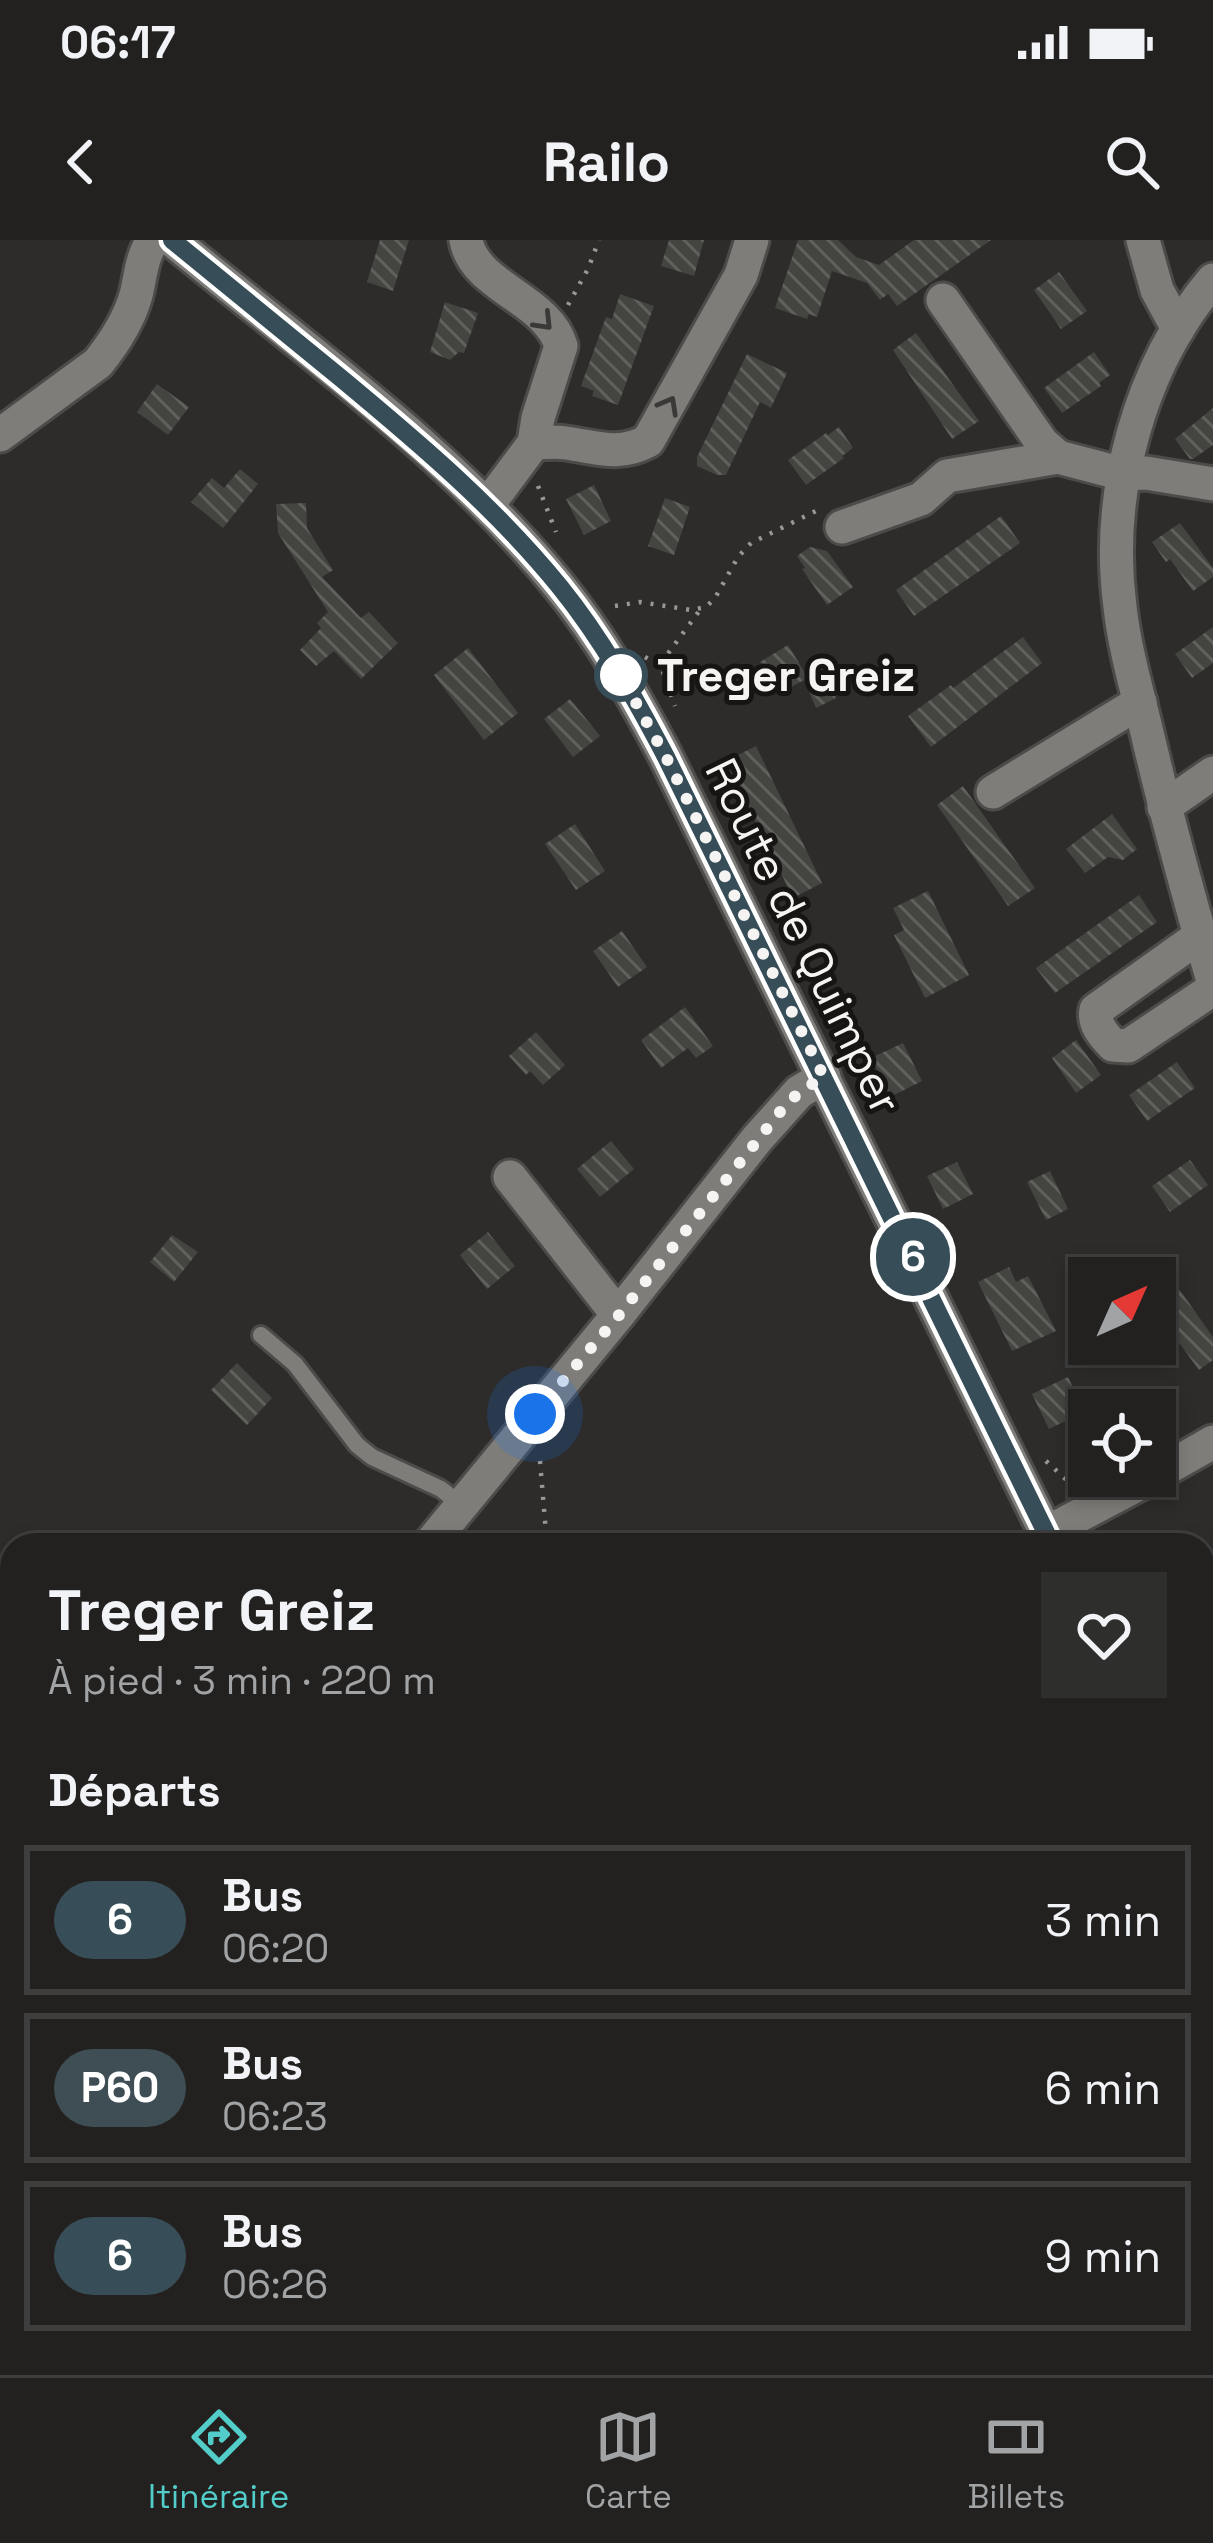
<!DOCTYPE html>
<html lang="fr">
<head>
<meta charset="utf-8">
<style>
  body { margin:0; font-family:"Space Grotesk",sans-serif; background:#2e2e2d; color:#f1f3f6; height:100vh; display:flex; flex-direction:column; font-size:45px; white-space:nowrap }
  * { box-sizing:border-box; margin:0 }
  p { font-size:39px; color:#a2a3a5 }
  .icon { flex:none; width:66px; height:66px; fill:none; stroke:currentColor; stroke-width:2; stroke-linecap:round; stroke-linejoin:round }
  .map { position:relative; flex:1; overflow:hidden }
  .drawer { position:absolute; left:0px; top:1293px; width:1215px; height:843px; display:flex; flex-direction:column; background:#222120; border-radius:36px 36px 0 0; box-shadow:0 6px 18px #0003,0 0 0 3px #3f3e3e }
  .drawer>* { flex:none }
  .badge { padding:0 24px; border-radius:39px; font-size:42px; line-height:78px }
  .needle { width:78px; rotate:45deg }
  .buttons { position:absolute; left:1068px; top:1017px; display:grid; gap:24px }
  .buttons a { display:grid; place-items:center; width:108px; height:108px; border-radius:0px; background:#222120; box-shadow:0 6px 18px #0003,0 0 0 3px #3f3e3e; font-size:60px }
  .you { position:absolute; width:60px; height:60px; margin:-30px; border:9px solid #fff; border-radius:50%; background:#1a73e8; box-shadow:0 0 0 18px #1a73e833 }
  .map>.badge { position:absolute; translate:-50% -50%; box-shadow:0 0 0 6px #fff }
  h2 { padding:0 48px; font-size:45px; line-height:108px }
  .round { display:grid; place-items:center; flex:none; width:126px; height:126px; border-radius:0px; background:#2e2e2d }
  .summary { display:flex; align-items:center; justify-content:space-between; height:204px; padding:0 48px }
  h1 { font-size:57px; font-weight:700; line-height:90px }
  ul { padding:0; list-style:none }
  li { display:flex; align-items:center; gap:36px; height:150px; margin:0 24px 18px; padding:0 24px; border:6px solid #3f3e3e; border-radius:0px }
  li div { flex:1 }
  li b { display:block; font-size:45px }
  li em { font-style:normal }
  li .badge { min-width:132px; font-weight:700; text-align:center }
  .status { display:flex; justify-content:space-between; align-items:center; height:84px; padding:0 60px; background:#222120; direction:ltr }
  .status svg { height:33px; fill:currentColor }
  header { display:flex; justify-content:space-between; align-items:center; height:156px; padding:0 48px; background:#222120; font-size:54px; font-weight:700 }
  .tabs { display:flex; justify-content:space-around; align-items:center; height:168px; border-top:3px solid #3f3e3e; background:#222120; font-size:33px; color:#a2a3a5 }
  .tabs a { display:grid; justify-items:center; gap:6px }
  .tabs .active { color:#53cdc9 }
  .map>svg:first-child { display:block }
</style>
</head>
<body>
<div class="status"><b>06:17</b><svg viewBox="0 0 49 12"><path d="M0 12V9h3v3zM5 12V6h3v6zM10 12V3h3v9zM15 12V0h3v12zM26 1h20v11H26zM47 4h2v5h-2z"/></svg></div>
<header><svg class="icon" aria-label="back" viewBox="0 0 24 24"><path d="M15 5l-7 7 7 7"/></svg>Railo<svg class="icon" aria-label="search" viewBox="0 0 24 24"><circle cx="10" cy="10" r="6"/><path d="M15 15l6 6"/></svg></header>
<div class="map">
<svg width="1213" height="2135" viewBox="0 0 1213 2135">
  <defs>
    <pattern id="forest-crowns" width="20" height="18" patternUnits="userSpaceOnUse" patternTransform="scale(3)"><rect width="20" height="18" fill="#7f584f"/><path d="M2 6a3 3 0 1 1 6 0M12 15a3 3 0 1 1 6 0" fill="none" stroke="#927169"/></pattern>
    <pattern id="building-back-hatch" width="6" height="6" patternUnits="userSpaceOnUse" patternTransform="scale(3)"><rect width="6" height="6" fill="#444441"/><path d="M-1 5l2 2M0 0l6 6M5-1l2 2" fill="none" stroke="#60605d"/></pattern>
  </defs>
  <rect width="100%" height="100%" fill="#2e2c2a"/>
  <path fill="url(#forest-crowns)" d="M1213,2124V2135H1049Z"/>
  <g fill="url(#building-back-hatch)">
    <path d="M380,0H409L393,51L367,42Z"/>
    <path d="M669,0H704L694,36L661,26Z"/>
    <path d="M798,0H838L856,17L879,25L914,0H991L897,66L888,54L880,60L867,43L832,31L817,77L809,74L807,79L775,68Z"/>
    <path d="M1059,32L1087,71L1061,89L1034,50Z"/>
    <path d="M620,54L654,66L618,165L592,156L594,151L581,146L606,77L612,79Z"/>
    <path d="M445,62L478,73L464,113L459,112L450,120L430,112Z"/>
    <path d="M916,93L979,181L952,199L893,110Z"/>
    <path d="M1094,112L1110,135L1099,143L1101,146L1062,173L1044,148Z"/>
    <path d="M747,114L787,133L771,168L760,162L726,235H717L697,226V217Z"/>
    <path d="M157,144L189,167L168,195L137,172Z"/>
    <path d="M1213,168V205L1193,219H1190L1175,199Z"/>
    <path d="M839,187L853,208L842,216L844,218L806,245L788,220L826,193L828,195Z"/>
    <path d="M240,229L258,244L223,288L191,262L212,238L224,248Z"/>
    <path d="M594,245L611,281L584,295L566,259Z"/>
    <path d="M665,258L690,267L674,315L648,306Z"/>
    <path d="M306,263L307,288L333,330L322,337L361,378L369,372L398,403L361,439L334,411L316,426L300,410L321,388L317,383L328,372L278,293L276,264Z"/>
    <path d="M1001,276L1020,303L914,376L896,350Z"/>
    <path d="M1180,283L1213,328V337L1193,351L1170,319L1166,322L1152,302Z"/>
    <path d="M810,307L827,311L853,347L827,365L802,329L805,328L797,316Z"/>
    <path d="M1213,387V423L1192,438L1175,414Z"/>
    <path d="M1023,397L1042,423L931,507L908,476L951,445L953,448Z"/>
    <path d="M788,405L805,433L820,425L836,458L816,468L804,440L779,454L760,422Z"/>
    <path d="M468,408L518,473L484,500L434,435Z"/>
    <path d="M570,459L600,496L573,517L544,479Z"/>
    <path d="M756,506L822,643L793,658L726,521Z"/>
    <path d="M963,546L1035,648L1008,666L937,565Z"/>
    <path d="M1112,574L1137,609L1123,620L1108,617L1085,633L1066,609Z"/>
    <path d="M575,584L605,631L576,650L545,604Z"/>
    <path d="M928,651L969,735L925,758L894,695L904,690L893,668Z"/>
    <path d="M1139,655L1157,682L1055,753L1036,728Z"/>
    <path d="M622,691L647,727L618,747L593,711Z"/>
    <path d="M685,767L713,806L696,818L688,808L661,828L641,800Z"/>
    <path d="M536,792L565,825L543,845L530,831L526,835L509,816Z"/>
    <path d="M1076,800L1101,835L1076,853L1052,818Z"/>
    <path d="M903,803L922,841L890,857L871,818Z"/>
    <path d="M1177,822L1195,848L1147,881L1129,855Z"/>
    <path d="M611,901L634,929L600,957L577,929Z"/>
    <path d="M1190,920L1208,945L1170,972L1152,946Z"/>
    <path d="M957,922L973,954L943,969L927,936Z"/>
    <path d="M1050,931L1068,969L1046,980L1027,942Z"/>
    <path d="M488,992L515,1026L487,1049L460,1015Z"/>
    <path d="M172,995L198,1012L174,1042L150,1022Z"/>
    <path d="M1155,1015L1213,1097V1120L1199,1130L1155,1070Z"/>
    <path d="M1009,1027L1016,1042L1028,1036L1056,1091L1012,1111L978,1042Z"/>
    <path d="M237,1123L272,1158L247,1185L211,1150Z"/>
    <path d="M1068,1137L1084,1172L1049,1189L1032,1154Z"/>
  </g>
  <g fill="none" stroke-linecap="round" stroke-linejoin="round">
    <defs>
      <path id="service" d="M261,1095L295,1124L357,1205L372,1217L441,1249L461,1265"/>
      <g id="minor">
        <path d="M466,0C474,47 548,59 561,106L538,178L534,203L487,266"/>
        <path d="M1143,0L1157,50L1178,89"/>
        <path d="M1213,40C1139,127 1105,254 1120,367C1125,412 1139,457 1149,501C1168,582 1190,661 1213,741"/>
        <path d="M943,60L1042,203L1058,217"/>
        <path d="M0,195L98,123C114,103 129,80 136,55C141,35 141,18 153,0"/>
        <path d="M534,203C544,203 556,201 566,203C596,207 618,217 648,201L741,35L752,0"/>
        <path d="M842,287L921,259L947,236L1058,217L1123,234L1146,233L1213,244"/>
        <path d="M993,552L1140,462"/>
        <path d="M1164,567L1213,533"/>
        <path d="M1200,696L1096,770C1093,784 1104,796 1113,805L1128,806L1213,749"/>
        <path d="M510,937L618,1075"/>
        <path d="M1155,1235L1213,1202"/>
        <path d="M1046,1293L1154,1236"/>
        <path d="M429,1305L618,1075L757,899L799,852L824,837"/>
        <path d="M1203,1637L1213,1633"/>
        <path d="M1203,1792L1213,1794"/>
      </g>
      <g id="secondary">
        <path d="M172,0C303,108 453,214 560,347C602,399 635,458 666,517L1052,1305"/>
        <path d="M1203,1596L1213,1611"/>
      </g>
      <g id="trunk">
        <path d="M1203,1966L1213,1982"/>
        <path d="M1203,2027L1213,2026"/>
        <path d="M1203,2075L1213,2074"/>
        <path d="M0,2107H12"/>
        <path d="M628,2135L776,2124"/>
      </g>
    </defs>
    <use href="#service" stroke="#4c4b49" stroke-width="22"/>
    <use href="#minor" stroke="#4c4b49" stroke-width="39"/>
    <use href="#secondary" stroke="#4c4b49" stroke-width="39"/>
    <use href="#trunk" stroke="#4c4b49" stroke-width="39"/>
    <g stroke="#9a9897" stroke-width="4.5" stroke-dasharray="3 9" stroke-linecap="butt">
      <path d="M568,65L588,29L599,0"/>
      <path d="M538,246L556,292"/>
      <path d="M615,366L640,362L691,370L706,367L715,358L738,317L751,303L818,270"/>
      <path d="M645,417L661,426L675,466"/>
      <path d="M661,423L700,370"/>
      <path d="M540,1221L547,1305"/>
      <path d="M1046,1221L1073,1246"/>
      <path d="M1110,1305L1114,1299V1294"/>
    </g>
    <use href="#service" stroke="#7f7d7a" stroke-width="16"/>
    <use href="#minor" stroke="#7f7d7a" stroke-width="33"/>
    <use href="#secondary" stroke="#7f7d7a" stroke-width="33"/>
    <use href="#trunk" stroke="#db8a4d" stroke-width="33"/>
  </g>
  <defs><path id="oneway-chevron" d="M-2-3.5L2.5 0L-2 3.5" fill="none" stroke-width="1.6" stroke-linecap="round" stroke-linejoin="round" transform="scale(3)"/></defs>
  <g stroke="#3b3938">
    <use href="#oneway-chevron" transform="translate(544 82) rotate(46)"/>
    <use href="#oneway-chevron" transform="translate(669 165) rotate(-61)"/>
  </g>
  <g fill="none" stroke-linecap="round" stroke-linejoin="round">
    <defs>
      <path id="line" d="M172,0C228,46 285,92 342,139C419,203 496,268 560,347C602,399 635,458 666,517L1052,1305"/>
    </defs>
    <use href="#line" stroke="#fff" stroke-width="27"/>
    <use href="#line" stroke="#374e59" stroke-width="18"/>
    <path stroke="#f5f4f3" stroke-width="12" stroke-dasharray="0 21.6" d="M535,1174L619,1075L780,872L799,852L824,837L666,517L614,423L621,435"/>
  </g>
  <circle fill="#fff" stroke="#374e59" stroke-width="6" cx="621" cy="435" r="24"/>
  <g text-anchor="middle" stroke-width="10" stroke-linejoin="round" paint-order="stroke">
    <g font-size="45" font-weight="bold" fill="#f5f4f3" stroke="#161514" text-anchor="start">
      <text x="657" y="451">Treger Greiz</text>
    </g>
    <g font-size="45" fill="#f5f4f3" stroke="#161514">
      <text transform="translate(804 696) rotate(64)" y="16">Route de Quimper</text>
    </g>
  </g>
</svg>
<div class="buttons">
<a><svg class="needle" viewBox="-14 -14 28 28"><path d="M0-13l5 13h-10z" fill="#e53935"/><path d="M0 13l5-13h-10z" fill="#a2a3a5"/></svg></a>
<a><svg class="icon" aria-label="locate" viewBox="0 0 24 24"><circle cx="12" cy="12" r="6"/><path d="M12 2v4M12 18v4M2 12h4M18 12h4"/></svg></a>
</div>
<div class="you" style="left:535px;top:1174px"></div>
<b class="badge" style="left:913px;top:1017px;background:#374e59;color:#fff">6</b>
<section class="drawer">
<div class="summary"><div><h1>Treger Greiz</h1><p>À pied · 3 min · 220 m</p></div><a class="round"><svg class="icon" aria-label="heart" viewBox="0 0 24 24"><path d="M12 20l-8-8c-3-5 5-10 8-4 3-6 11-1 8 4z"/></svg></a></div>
<h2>Départs</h2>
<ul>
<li><span class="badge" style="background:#374e59;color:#fff">6</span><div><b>Bus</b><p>06:20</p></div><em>3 min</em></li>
<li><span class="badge" style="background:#3f4e54;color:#fff">P60</span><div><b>Bus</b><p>06:23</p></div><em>6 min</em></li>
<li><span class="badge" style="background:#374e59;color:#fff">6</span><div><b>Bus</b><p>06:26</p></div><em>9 min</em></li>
</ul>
</section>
</div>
<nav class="tabs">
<a class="active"><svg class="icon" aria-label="directions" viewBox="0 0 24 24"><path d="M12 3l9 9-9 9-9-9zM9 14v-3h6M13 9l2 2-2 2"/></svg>Itinéraire</a>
<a><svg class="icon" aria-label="map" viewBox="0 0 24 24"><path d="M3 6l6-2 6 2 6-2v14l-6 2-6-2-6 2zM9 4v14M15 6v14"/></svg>Carte</a>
<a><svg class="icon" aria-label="tickets" viewBox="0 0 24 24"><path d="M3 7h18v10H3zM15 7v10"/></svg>Billets</a>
</nav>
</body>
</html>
